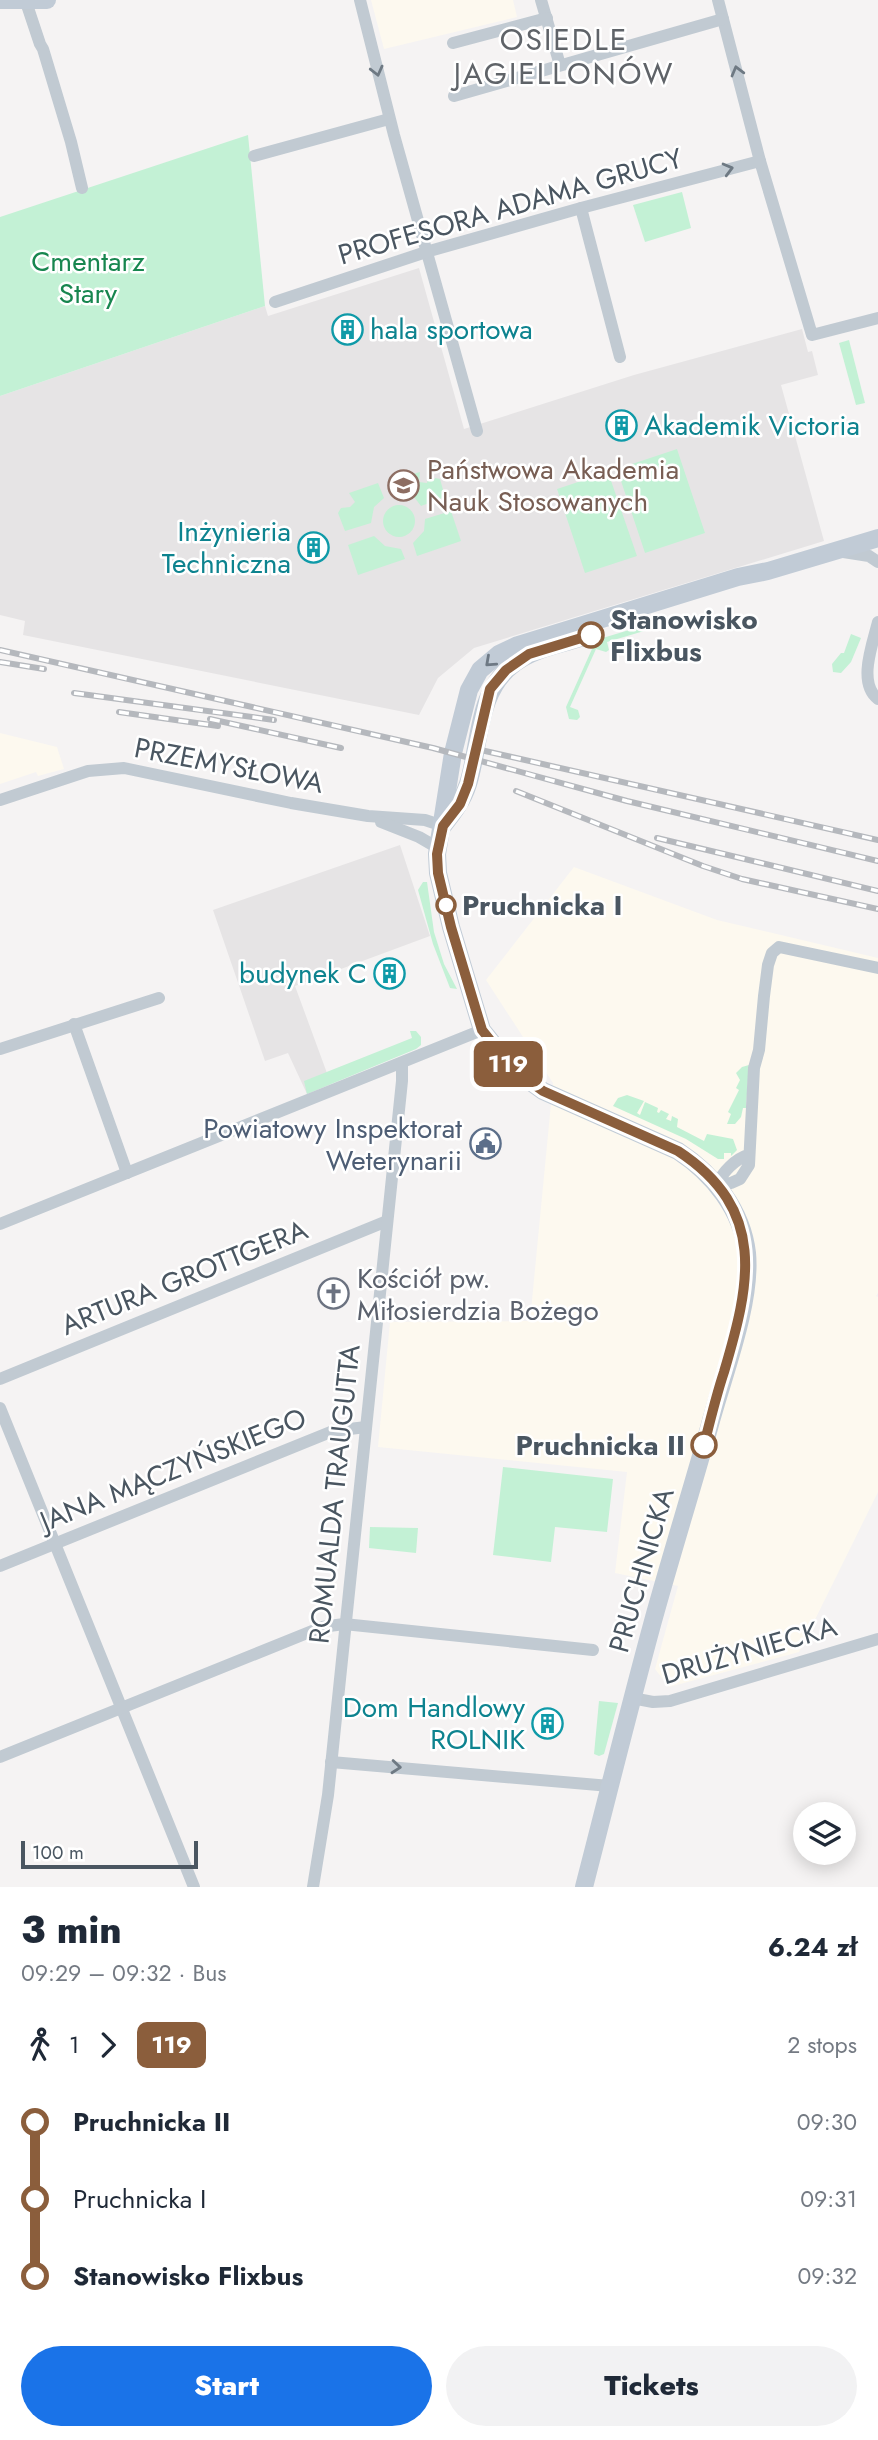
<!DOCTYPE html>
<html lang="en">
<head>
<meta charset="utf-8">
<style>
  body { margin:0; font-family:Jost,sans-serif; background:#f2f2f3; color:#1f2937; height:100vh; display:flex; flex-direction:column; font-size:26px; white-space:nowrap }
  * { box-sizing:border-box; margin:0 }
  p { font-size:23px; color:#747a83 }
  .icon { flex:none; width:38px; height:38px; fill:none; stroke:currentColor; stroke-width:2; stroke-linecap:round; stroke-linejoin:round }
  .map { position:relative; height:1887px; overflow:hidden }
  .side { display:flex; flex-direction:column; background:#fff; flex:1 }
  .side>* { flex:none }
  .badge { padding:0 14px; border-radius:10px; font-size:24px; line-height:46px }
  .tools { position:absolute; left:793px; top:1802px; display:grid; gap:14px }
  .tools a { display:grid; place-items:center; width:63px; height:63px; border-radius:50%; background:#fff; box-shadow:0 4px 18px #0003; font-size:35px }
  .scale { position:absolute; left:21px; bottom:18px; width:177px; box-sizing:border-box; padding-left:7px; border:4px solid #4a5661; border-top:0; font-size:19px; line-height:24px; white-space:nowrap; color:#4a5661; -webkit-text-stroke:5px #fff; paint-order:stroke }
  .map>.badge { position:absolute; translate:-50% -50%; box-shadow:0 0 0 4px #fff }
  .legs { display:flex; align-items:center; gap:10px; height:77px; padding:0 21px; font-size:23px }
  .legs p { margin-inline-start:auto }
  .headline { display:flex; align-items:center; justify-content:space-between; height:119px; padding:0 21px }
  h1 { font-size:38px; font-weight:800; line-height:52px }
  .button { display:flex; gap:14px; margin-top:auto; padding:14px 21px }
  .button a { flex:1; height:80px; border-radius:42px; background:#1a73e8; color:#fff; font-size:28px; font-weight:800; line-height:80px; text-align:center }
  .button a+a { background:#f2f2f3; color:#1f2937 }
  ul { padding:0 21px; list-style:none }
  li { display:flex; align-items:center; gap:24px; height:77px; font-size:26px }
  li i { display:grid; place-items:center; width:10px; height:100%; margin:0 9px; background:currentColor }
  li i::after { content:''; width:18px; height:18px; margin:-9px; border:5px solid; border-radius:50%; background:#fff }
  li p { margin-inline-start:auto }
  li:first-child i { background:linear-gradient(#0000 50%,currentColor 0) }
  li:last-child i { background:linear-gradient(currentColor 50%,#0000 0) }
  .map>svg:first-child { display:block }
</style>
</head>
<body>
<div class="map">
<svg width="878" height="1887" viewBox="0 0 878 1887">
  <rect width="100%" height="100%" fill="#f5f3f3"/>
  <g fill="#fdf9ef">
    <path d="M371,0H513L517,17L384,49Z"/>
    <path d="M0,733L57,747L64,769L38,776L36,772L0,784Z"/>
    <path d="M574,867L717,920L878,958V1293L876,1296L878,1297V1492L799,1652L669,1687L655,1669L678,1586L615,1573L627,1472L378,1447L390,1322L530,1321L553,1083L486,980Z"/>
  </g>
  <g fill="#e6e4e5">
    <path d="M419,268L464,429L634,375L802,329L808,352L812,351L818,375L781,385L824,541L474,648L438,678L419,715L23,635L25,621L0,615V396L265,306L268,316Z"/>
    <path d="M400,845L430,936L295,986L331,1084L307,1094L288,1053L265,1061L213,910Z"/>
  </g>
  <g fill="#c3f1d5">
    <path d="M248,135L265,306L0,396V217Z"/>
    <path d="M682,192L691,228L645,242L633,205Z"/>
    <path d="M849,340L865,403L856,405L839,343Z"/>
    <path d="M677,449L705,533L645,553L617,469Z"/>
    <path d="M420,472L419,482L427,483L428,479L434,480L435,478L440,479L445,497L421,506L414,497L396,493L392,480Z"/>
    <path d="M608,472L637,556L585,573L557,489Z"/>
    <path d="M378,483L384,498L374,507L371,523L345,531L338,513L341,508L350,507L355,502L349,493Z"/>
    <circle cx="399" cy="521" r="16"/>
    <path d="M451,511L461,541L417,556L413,543L424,531L425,519Z"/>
    <path d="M374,536L385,546L401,549L405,559L358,575L348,545Z"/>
    <path d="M669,618L676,623L674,631L671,623L607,642L609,650L606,652L596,649L570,707L578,710L580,717L577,720L569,719L566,707L596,640Z"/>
    <path d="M851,634L861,638L851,662L841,673L833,672L832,664L841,653H844Z"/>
    <path d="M423,882H427L434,932L444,964L457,989L450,988L433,944L418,890Z"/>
    <path d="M410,1031H416L421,1037V1045L416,1049L307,1094L304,1081L412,1038Z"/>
    <path d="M749,1065L746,1108H743L741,1117L735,1124H727L731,1114L728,1112L739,1090L736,1088L740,1080L736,1073L742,1067Z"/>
    <path d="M627,1095L644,1101L637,1113L640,1115L645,1102L658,1108L657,1112L659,1113L661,1110L669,1114L666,1119L671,1121L672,1116L678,1119L677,1127L704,1141L707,1134L733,1139L737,1150L731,1156V1153H724V1159H718L686,1139L613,1106L618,1098Z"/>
    <path d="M503,1467L613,1479L607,1532L555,1527L551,1562L493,1555Z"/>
    <path d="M370,1527L418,1528L416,1553L369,1548Z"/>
    <path d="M599,1701L618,1703L604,1754L599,1756L594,1754Z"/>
  </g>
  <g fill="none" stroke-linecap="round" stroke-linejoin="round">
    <g stroke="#c1cad2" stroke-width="12">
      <path d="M360,0L394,135L477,431"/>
      <path d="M541,0L560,65"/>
      <path d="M718,0L760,161L812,335L878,318"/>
      <path d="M26,2L40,44L43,49L71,142L82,188"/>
      <path d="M453,43L547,18"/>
      <path d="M454,96L723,19"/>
      <path d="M254,156L389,119"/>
      <path d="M581,208L620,357"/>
      <path d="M275,302L426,252L581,208L760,161"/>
      <path d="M837,551L869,556L878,562"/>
      <path d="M878,622C873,643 857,683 878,699"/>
      <path d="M0,800L88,771L124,768L291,803L368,816L425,820L443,826"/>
      <path d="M381,822L419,837L438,848"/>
      <path d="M74,1024L127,1173"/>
      <path d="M0,1049L159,998"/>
      <path d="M748,1155C735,1159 723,1172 717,1184L731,1183L740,1179L749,1165L754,1068L759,1050L764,996L768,965L772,953L779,947L878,968"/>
      <path d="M0,1224L482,1030"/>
      <path d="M0,1379L387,1221"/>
      <path d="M0,1408L194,1887"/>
      <path d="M0,1566L333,1431L366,1427"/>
      <path d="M632,1698L653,1702L670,1701L878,1639"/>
      <path d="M0,1757L322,1627L344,1624L593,1650"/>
      <path d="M331,1762L610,1786"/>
      <path d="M313,1887L328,1795L402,1081V1063"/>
    </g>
    <g stroke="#c1cbd6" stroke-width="18">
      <path d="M0,0H47"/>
      <path d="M443,826C454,812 463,800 468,784C481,743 476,691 515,663C533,649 559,645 580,638"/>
      <path d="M584,1887C607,1798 629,1709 653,1621C671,1556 691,1492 709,1428C722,1378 752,1304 747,1253C742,1210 713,1174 678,1151L543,1091L514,1070L482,1030L451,927L438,873L437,854L453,753L469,690L480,670L499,654L518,645L738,577L768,571L878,538"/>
    </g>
    <defs>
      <g id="rail">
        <path d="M0,650L433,748L627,801L878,861"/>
        <path d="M0,662L44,669"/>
        <path d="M74,693L274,720"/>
        <path d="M119,712L218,726"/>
        <path d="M210,719L341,748"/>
        <path d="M472,748L878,840"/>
        <path d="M516,791L703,866L742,879L878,909"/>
        <path d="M657,838L878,891"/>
      </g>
    </defs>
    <use href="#rail" stroke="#b5b8bd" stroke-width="6"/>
    <use href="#rail" stroke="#fff" stroke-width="3.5" stroke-dasharray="10" stroke-linecap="butt"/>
  </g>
  <defs><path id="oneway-chevron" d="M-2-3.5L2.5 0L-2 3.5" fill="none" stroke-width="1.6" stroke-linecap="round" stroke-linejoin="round" transform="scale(1.75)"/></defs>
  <g stroke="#6e7983">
    <use href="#oneway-chevron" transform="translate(377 71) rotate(76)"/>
    <use href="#oneway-chevron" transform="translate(737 71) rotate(-105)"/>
    <use href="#oneway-chevron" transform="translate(728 169) rotate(-15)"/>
    <use href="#oneway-chevron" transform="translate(396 1767) rotate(5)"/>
  </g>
  <use stroke="#6e7984" href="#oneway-chevron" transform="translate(490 662) rotate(138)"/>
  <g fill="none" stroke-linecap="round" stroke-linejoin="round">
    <defs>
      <path id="line-1" d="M591,635L529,654L506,670L490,689L468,784L460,804L443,826L437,854L438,873L451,927L482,1030L514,1070L543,1091L678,1151C768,1210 750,1284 724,1372C716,1396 710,1421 704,1445"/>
    </defs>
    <use href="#line-1" stroke="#fff" stroke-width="16"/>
    <use href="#line-1" stroke="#8b5e3c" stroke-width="10"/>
  </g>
  <defs>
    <symbol id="building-ring" viewBox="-11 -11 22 22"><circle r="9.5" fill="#fff" stroke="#0f9aa8" stroke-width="1.5"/><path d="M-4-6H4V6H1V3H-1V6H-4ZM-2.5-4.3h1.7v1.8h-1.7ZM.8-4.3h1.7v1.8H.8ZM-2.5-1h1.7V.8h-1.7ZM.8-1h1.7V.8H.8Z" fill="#0f9aa8"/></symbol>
    <symbol id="university-ring" viewBox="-11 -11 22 22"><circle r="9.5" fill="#fff" stroke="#8d6e63" stroke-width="1.5"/><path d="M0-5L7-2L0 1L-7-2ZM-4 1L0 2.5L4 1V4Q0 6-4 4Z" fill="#8d6e63"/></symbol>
    <symbol id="civic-ring" viewBox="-11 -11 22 22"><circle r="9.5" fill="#fff" stroke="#5c6f8a" stroke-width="1.5"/><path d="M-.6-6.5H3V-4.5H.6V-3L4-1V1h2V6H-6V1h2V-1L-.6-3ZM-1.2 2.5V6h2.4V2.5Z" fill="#5c6f8a"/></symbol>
    <symbol id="church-ring" viewBox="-11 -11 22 22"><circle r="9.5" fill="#fff" stroke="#6b7280" stroke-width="1.5"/><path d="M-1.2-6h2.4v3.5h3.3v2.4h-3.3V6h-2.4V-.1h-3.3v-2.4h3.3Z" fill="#6b7280"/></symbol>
  </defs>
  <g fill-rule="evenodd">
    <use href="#building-ring" x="330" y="312" width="35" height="35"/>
    <use href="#building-ring" x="604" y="408" width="35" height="35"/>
    <use href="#university-ring" x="386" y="468" width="35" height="35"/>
    <use href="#building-ring" x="296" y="530" width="35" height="35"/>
    <use href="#building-ring" x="372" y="956" width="35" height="35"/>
    <use href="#civic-ring" x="468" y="1126" width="35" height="35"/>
    <use href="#church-ring" x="316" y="1276" width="35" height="35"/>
    <use href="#building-ring" x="530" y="1706" width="35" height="35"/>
  </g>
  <g fill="#fff" stroke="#8b5e3c" stroke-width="3.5">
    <circle cx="591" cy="635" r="12"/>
    <circle cx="446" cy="905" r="9"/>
    <circle cx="704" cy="1445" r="12"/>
  </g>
  <g text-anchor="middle" stroke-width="5" stroke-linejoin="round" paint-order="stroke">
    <g font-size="28" fill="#4a5661" stroke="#fff">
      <text transform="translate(510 206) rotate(-16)" y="10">PROFESORA ADAMA GRUCY</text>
      <text transform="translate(229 765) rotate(11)" y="10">PRZEMYSŁOWA</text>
      <text transform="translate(184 1277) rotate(-22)" y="10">ARTURA GROTTGERA</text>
      <text transform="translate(173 1469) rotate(-22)" y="10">JANA MĄCZYŃSKIEGO</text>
      <text transform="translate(334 1494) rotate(-84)" y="10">ROMUALDA TRAUGUTTA</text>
      <text transform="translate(641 1570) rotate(-74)" y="10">PRUCHNICKA</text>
      <text transform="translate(749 1650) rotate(-16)" y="10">DRUŻYNIECKA</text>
    </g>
    <g font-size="28" fill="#17864f" stroke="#fff">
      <text x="88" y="271">Cmentarz<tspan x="88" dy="32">Stary</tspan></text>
    </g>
    <g font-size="28" fill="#0d838f" stroke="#fff" text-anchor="end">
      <text x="370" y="339" text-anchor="start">hala sportowa</text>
      <text x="644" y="435" text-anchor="start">Akademik Victoria</text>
      <text x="291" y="541">Inżynieria<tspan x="291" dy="32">Techniczna</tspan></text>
      <text x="367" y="983">budynek C</text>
      <text x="525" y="1717">Dom Handlowy<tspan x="525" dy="32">ROLNIK</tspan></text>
    </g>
    <g font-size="28" fill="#785e54" stroke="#fff" text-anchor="start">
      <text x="427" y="479">Państwowa Akademia<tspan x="427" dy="32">Nauk Stosowanych</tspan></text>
    </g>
    <g font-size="28" font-weight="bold" fill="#4a5661" stroke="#fff" text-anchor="start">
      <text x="610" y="629">Stanowisko<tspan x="610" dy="32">Flixbus</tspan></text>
      <text x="462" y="915">Pruchnicka I</text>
      <text x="685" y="1455" text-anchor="end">Pruchnicka II</text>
    </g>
    <g font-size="28" fill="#4e5e75" stroke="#fff" text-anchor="end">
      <text x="462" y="1138">Powiatowy Inspektorat<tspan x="462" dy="32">Weterynarii</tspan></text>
    </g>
    <g font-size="28" fill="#5b616d" stroke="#fff" text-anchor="start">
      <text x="357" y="1288">Kościół pw.<tspan x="357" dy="32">Miłosierdzia Bożego</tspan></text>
    </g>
    <g font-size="30" letter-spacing="2" fill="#5f6368" stroke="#fff">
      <text x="564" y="50">OSIEDLE<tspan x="564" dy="34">JAGIELLONÓW</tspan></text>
    </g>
  </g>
</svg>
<div class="tools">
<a><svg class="icon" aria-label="layers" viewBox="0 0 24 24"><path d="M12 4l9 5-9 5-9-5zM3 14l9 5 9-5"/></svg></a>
</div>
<div class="scale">100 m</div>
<b class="badge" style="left:508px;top:1064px;background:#8b5e3c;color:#fff">119</b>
</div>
<section class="side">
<div class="headline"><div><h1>3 min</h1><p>09:29 – 09:32 · Bus</p></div><b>6.24 zł</b></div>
<div class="legs"><svg class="icon" aria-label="walk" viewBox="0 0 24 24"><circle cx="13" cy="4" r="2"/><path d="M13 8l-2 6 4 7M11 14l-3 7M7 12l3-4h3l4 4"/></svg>1<svg class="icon" aria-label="forward" viewBox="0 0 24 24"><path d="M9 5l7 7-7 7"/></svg><b class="badge" style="background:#8b5e3c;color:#fff">119</b><p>2 stops</p></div>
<ul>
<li><i style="color:#8b5e3c"></i><b>Pruchnicka II</b><p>09:30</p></li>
<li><i style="color:#8b5e3c"></i><span>Pruchnicka I</span><p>09:31</p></li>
<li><i style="color:#8b5e3c"></i><b>Stanowisko Flixbus</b><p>09:32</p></li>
</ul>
<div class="button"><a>Start</a><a>Tickets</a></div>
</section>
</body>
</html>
